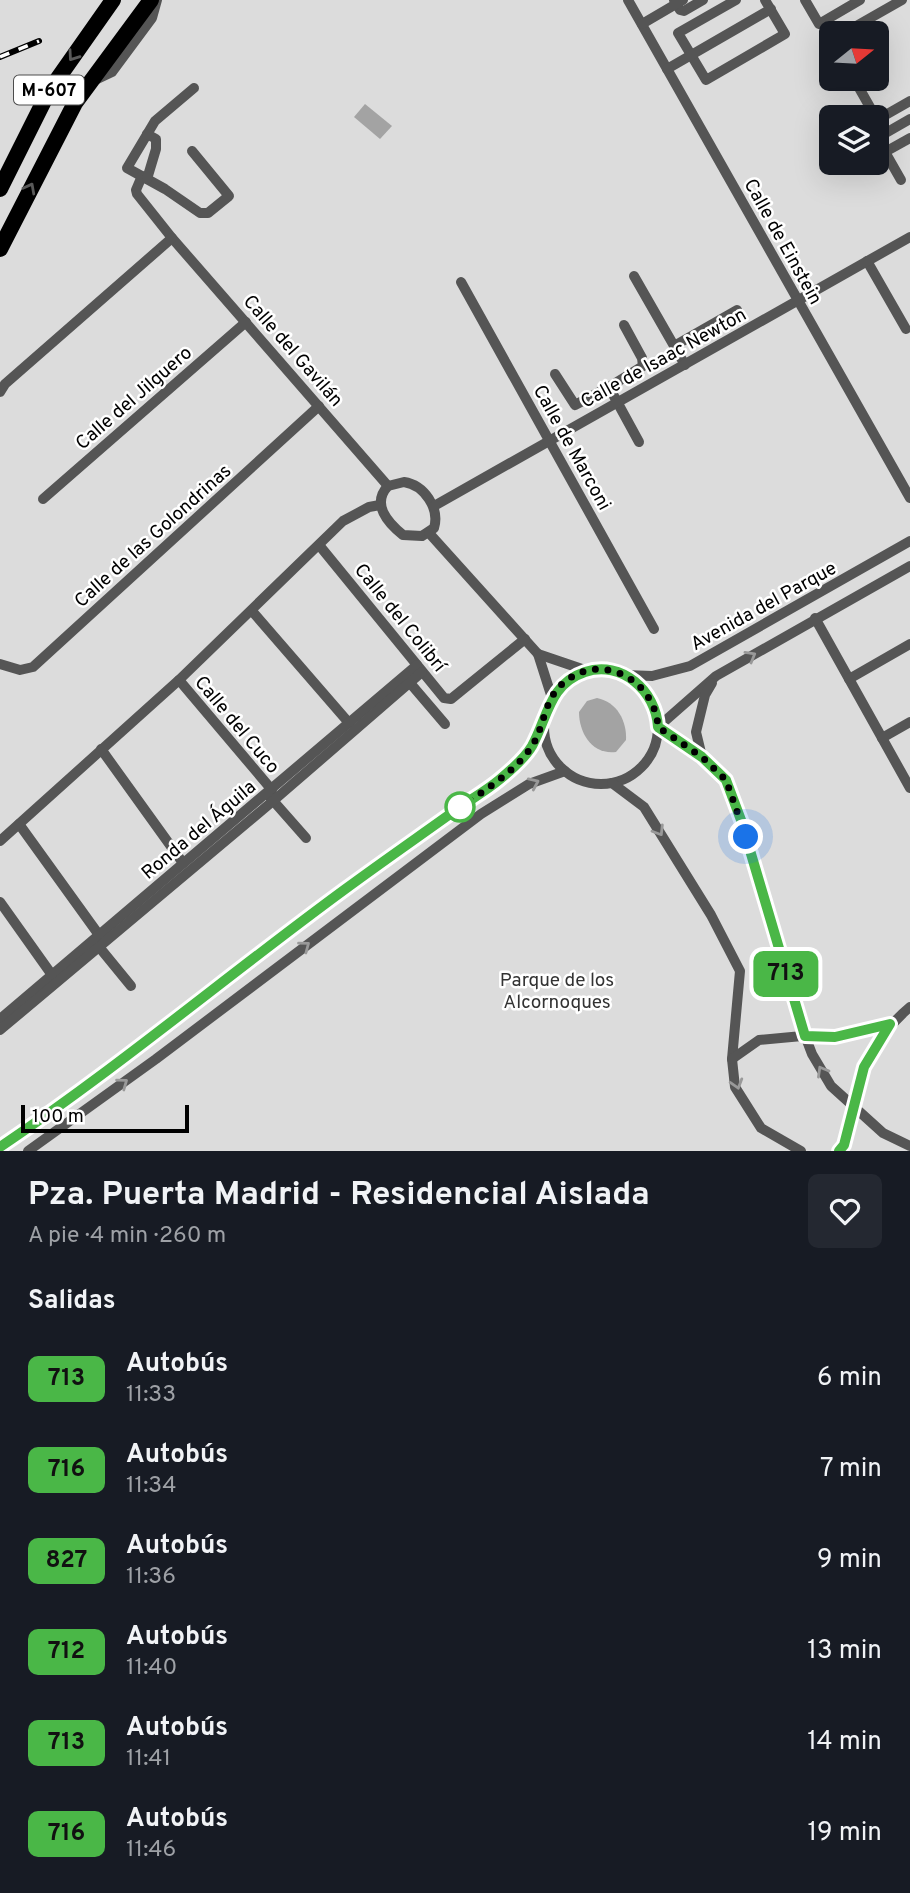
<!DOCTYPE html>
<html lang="es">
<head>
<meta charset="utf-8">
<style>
  body { margin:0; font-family:Overpass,sans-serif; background:#242831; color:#f1f3f6; height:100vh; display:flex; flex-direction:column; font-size:26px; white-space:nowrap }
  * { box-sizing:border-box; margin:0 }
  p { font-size:23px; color:#9ea1a6 }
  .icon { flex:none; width:38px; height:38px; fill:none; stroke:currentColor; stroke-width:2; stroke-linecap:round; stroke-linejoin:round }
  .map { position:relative; height:1151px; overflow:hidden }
  .drawer { display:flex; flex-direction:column; background:#171b24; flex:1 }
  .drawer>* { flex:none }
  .badge { padding:0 14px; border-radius:10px; font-size:24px; line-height:46px }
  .needle { width:46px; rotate:72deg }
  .fabs { position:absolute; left:819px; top:21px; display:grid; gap:14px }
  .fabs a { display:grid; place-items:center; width:70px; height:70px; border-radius:10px; background:#171b24; box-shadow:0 7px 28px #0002; font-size:35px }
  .scale { position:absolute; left:21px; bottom:18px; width:168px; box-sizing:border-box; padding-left:7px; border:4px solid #000; border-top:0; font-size:19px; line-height:24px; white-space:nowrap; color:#000; -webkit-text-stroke:5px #fff; paint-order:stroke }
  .you { position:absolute; width:35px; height:35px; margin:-18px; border:5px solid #fff; border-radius:50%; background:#1a73e8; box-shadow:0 0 0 10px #1a73e833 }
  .map>.badge { position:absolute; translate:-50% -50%; box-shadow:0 0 0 4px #fff }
  h2 { padding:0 28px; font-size:26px; line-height:63px }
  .round { display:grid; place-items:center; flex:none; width:74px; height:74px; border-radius:10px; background:#242831 }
  .head { display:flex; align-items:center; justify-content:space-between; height:119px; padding:0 28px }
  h1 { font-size:33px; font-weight:700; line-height:52px }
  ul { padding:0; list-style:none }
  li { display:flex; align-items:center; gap:21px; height:91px; padding:0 28px }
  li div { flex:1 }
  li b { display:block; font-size:26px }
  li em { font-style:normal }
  li .badge { min-width:77px; font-weight:700; text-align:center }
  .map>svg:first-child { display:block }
</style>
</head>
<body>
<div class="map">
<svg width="910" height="1151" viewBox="0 0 910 1151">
  <rect width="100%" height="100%" fill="#fff"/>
  <path fill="#dcdcdc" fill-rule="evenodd" d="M0,0H910V1151H0ZM831,33H877V79H831ZM831,117H877V163H831Z"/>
  <g fill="#a3a3a3">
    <path d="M365,104L392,126L380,139L354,117Z"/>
    <path d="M597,698C617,702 627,721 626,740L616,752C592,755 579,733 579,712L587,701Z"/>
  </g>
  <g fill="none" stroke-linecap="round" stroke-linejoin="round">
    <defs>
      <g id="highway">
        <path d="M0,189L49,91L113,0"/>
        <path d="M0,249L75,103L151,0"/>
      </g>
    </defs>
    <use href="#highway" stroke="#dbdbdb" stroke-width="18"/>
    <g stroke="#555" stroke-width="10">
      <path d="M628,0L910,498"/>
      <path d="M674,0L680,10L684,11L703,0"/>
      <path d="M736,0L678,33L706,80L785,34L765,0"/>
      <path d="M805,0L819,24L860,0"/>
      <path d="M642,24L683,0"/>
      <path d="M844,33L902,0"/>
      <path d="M667,69L771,9"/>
      <path d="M854,79L875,116L882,117L910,101"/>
      <path d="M93,81L112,72L152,18L157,0"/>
      <path d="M910,119L877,138L885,152L910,138"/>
      <path d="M192,151L229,196L208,213H200L165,189L127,168L155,121L194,88"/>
      <path d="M885,152L901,180"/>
      <path d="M142,176L136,190L137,194L172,238L388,486"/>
      <path d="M147,179L156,149V139L147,134"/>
      <path d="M867,261L906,329"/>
      <path d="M634,276L685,365"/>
      <path d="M461,282L654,629"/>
      <path d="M674,346L737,310"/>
      <path d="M555,374L575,405L609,387L639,442"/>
      <path d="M609,387L643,366L642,358L624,325"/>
      <path d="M0,392L5,384L172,238"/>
      <path d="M404,482C424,485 440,508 434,528L422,536L403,535C388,523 371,504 388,486Z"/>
      <path d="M43,499L246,322"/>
      <path d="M434,506L910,237"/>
      <path d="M429,533L538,654L552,698"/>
      <path d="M319,545L444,698L451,699L525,639"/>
      <path d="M252,611L349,723"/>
      <path d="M815,618L910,788"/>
      <path d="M538,654L588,671"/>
      <path d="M0,664L20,670L33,667L319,406"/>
      <circle cx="601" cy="727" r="57"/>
      <path d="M625,675L652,676L690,666L910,541"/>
      <path d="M849,679L910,644"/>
      <path d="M179,680L272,790"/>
      <path d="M410,683L445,724"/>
      <path d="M658,727L702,757L726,780L741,820L798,1017L812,1054L831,1086L883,1133L910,1146"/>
      <path d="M658,727L716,676L910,566"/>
      <path d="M882,738L910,722"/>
      <path d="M101,749L183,863"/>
      <path d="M702,757L696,732L705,695L712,683"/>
      <path d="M612,783L644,807L711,915L740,971L732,1059L735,1087L761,1128L801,1151"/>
      <path d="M269,796L306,838"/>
      <path d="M19,824L99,935"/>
      <path d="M0,841L179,680L343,521L369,507L380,505"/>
      <path d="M0,902L52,975"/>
      <path d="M95,942L131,986"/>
      <path d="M0,1019L417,665"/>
      <path d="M0,1030L273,801L422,672"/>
      <path d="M732,1059L759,1040L813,1035L835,1037L890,1024"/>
      <path d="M0,1147L193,1006L343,891L499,780L531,749L544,721"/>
      <path d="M28,1151L156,1059L481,814L529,784L565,771"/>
      <path d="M839,1151L844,1145C857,1090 864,1045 910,1007"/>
    </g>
    <use href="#highway" stroke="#000" stroke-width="16"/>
    <defs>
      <path id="rail" d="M0,57L39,41"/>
    </defs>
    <use href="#rail" stroke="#000" stroke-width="6"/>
    <use href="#rail" stroke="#fff" stroke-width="3.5" stroke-dasharray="10" stroke-linecap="butt"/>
  </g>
  <defs><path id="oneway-chevron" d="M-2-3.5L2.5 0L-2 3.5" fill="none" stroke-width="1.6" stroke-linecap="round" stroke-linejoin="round" transform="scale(1.75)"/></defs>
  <g stroke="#595959">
    <use href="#oneway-chevron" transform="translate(73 56) rotate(125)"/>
    <use href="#oneway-chevron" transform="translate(30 188) rotate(-62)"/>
  </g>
  <g stroke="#999">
    <use href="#oneway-chevron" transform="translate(751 656) rotate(-30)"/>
    <use href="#oneway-chevron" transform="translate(534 783) rotate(-24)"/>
    <use href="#oneway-chevron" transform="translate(659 831) rotate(58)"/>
    <use href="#oneway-chevron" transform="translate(305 946) rotate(-37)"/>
    <use href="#oneway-chevron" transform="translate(822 1071) rotate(-120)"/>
    <use href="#oneway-chevron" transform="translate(123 1083) rotate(-36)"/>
    <use href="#oneway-chevron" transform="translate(737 1084) rotate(73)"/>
  </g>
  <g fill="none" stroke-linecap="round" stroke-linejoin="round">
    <defs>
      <path id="line" d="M0,1147C119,1067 228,975 344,890C382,862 421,835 460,807C473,798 487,790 499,780C510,771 525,758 532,746C548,717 549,684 585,672C622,660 656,691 658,727L702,757L726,780L741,820L805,1036L835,1037L890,1024L864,1067L844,1145L839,1151"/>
    </defs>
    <use href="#line" stroke="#fff" stroke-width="16"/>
    <use href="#line" stroke="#4ab747" stroke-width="10"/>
    <path stroke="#000" stroke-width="7" stroke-dasharray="0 12.6" d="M460,807C484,791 513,773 530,749C544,730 543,703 560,686C597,649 655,678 658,727L702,757L726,780L746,837"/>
  </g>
  <circle fill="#fff" stroke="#4ab747" stroke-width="3.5" cx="460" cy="807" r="14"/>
  <g text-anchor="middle" stroke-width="5" stroke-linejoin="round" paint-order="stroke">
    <rect fill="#fff" stroke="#4c4c4c" stroke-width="2" x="14" y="75.5" width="70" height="29" rx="5"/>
    <g font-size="18" font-weight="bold" fill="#000">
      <text x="49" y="96">M-607</text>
    </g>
    <g font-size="19" fill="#000" stroke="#fff">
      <text transform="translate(784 241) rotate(61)" y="7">Calle de Einstein</text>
      <text transform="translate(294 350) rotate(49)" y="7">Calle del Gavilán</text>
      <text transform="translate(663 357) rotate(-29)" y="7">Calle de Isaac Newton</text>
      <text transform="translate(133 397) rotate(-41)" y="7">Calle del Jilguero</text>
      <text transform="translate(573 447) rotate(61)" y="7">Calle de Marconi</text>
      <text transform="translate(152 535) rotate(-42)" y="7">Calle de las Golondrinas</text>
      <text transform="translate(763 605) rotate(-29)" y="7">Avenida del Parque</text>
      <text transform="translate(401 617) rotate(51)" y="7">Calle del Colibrí</text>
      <text transform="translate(238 724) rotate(50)" y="7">Calle del Cuco</text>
      <text transform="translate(198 829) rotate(-40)" y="7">Ronda del Águila</text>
    </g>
    <g font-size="19" fill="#333" stroke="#fff">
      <text x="557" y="986">Parque de los<tspan x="557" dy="22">Alcornoques</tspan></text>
    </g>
  </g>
</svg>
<div class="fabs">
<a><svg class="needle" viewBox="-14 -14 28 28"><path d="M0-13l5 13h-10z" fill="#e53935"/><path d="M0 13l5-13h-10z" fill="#9ea1a6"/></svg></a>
<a><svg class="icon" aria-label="layers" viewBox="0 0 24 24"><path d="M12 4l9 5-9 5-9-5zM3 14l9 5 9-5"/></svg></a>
</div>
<div class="scale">100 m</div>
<div class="you" style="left:746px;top:837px"></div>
<b class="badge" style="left:786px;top:974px;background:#4ab747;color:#111">713</b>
</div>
<section class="drawer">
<div class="head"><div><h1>Pza. Puerta Madrid - Residencial Aislada</h1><p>A pie · 4 min · 260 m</p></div><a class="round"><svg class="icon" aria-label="heart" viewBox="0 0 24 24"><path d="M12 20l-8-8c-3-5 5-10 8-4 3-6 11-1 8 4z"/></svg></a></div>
<h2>Salidas</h2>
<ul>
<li><span class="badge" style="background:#4ab747;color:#111">713</span><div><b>Autobús</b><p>11:33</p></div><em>6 min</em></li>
<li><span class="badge" style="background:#4ab747;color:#111">716</span><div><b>Autobús</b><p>11:34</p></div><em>7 min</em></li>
<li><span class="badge" style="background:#4ab747;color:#111">827</span><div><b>Autobús</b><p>11:36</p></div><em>9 min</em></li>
<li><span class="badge" style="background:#4ab747;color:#111">712</span><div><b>Autobús</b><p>11:40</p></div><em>13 min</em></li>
<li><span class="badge" style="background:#4ab747;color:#111">713</span><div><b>Autobús</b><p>11:41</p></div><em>14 min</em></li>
<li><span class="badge" style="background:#4ab747;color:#111">716</span><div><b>Autobús</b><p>11:46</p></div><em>19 min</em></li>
</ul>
</section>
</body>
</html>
